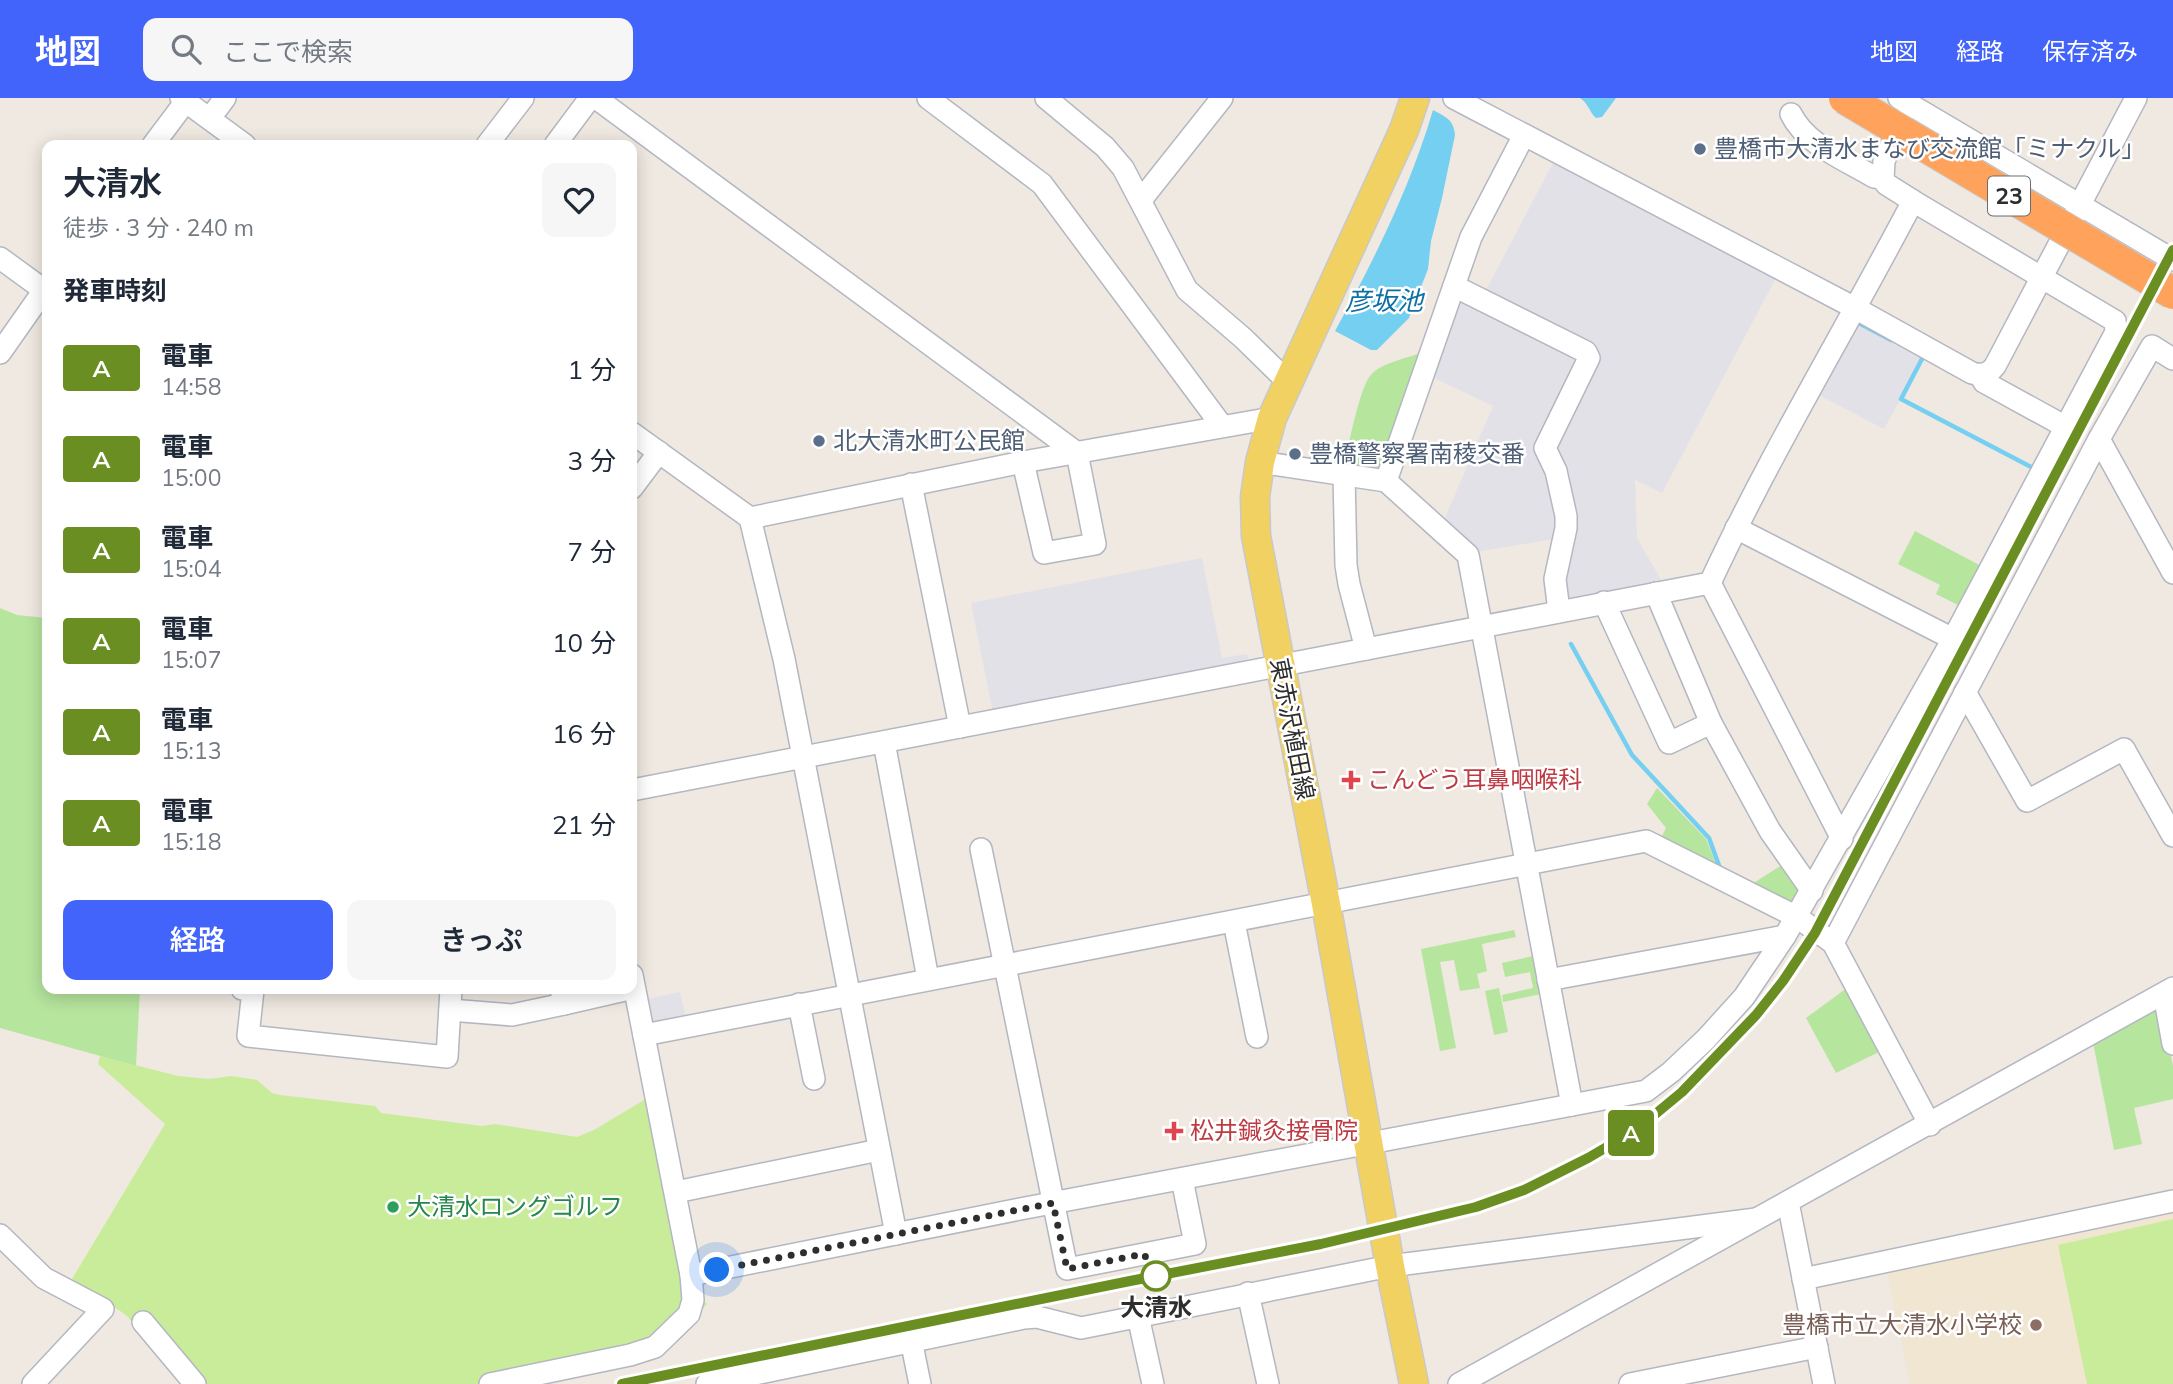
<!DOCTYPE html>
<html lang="ja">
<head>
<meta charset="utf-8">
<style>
  body { margin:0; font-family:Mulish,"Noto Sans JP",sans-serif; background:#f6f6f7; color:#1f2937; height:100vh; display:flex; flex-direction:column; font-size:26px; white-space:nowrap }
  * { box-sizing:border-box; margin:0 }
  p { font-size:23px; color:#747a83 }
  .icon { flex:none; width:38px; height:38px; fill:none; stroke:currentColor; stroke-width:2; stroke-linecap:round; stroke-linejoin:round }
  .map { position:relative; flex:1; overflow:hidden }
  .side { position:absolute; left:42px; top:42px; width:595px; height:854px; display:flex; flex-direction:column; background:#fff; border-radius:14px; box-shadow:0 4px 18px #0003 }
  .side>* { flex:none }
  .badge { padding:0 14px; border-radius:5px; font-size:24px; line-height:46px }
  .you { position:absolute; width:35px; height:35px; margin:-18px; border:5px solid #fff; border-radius:50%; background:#1a73e8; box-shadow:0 0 0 10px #1a73e833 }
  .map>.badge { position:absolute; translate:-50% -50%; box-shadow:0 0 0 4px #fff }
  h2 { padding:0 21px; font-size:26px; line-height:63px }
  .round { display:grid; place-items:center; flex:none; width:74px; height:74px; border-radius:14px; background:#f6f6f7 }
  .overview { display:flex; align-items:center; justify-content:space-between; height:119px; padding:0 21px }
  h1 { font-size:33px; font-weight:600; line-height:52px }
  .primary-button { display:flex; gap:14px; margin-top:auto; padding:14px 21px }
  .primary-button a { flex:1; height:80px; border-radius:14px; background:#4264fb; color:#fff; font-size:28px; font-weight:600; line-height:80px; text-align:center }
  .primary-button a+a { background:#f6f6f7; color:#1f2937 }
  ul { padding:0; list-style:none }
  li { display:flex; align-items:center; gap:21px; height:91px; padding:0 21px }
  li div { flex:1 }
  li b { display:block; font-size:26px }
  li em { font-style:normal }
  li .badge { min-width:77px; font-weight:700; text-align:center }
  header { display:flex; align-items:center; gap:42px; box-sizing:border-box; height:98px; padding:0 35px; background:#4264fb; color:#fff }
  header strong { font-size:33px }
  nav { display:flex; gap:38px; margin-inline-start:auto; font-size:24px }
  .search { width:490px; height:63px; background:#f6f6f7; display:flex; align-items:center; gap:18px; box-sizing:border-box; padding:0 24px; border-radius:14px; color:#747a83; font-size:26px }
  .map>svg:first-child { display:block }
</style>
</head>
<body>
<header>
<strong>地図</strong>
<div class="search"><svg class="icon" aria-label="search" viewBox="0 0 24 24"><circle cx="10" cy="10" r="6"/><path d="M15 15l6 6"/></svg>ここで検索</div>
<nav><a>地図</a><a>経路</a><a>保存済み</a></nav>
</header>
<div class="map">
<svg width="2173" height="1286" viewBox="0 0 2173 1286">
  <rect width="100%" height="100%" fill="#efe9e1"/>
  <g fill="#e3e1e8">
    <path d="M1554,63L1777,178L1662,395L1635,382L1637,440L1664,487L1564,506L1552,352L1593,271L1485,194Z"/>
    <path d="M1467,202L1579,259L1545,369L1558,427L1555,441L1469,455L1441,429L1493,308L1430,278L1460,203Z"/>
    <path d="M1851,222L1923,259L1884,331L1813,294Z"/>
    <path d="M1202,460L1222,560L1247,556L1250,570L994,620L971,505Z"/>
    <path d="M680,894L687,924L648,932L642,902Z"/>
  </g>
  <path fill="#f0e6d1" d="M2173,1107V1286H1910L1886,1168Z"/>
  <g fill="#b6e59e">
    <path d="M1420,255L1383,375L1344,369C1348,350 1359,292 1370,278C1380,265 1405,261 1420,255Z"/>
    <path d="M1915,433L1985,470L1964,510L1936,496L1940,487L1898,466Z"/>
    <path d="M0,510L17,517L47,520V891H140L136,968L0,930Z"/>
    <path d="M1657,690L1706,741L1718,771L1660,742L1666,730L1647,706Z"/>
    <path d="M1785,765L1799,788L1800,796L1791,805L1752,786Z"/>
    <path d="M1514,832L1516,839L1482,846L1487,873L1477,876L1480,890L1460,893L1454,862L1440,864L1456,950L1440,953L1421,851Z"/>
    <path d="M1538,857L1546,895L1503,904L1502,897L1533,890L1530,874L1505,879L1502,865Z"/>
    <path d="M1851,887L1885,951L1836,975L1806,920Z"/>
    <path d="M1499,890L1508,934L1494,937L1485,893Z"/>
    <path d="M2161,906L2173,968V1001L2134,1010L2142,1046L2114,1052L2093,944Z"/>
  </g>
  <g fill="#c9ec9a">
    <path d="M100,958L178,978L209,981L231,978L257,982L272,995L280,997L375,1008L381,1015L482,1028L495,1026L577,1039L594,1032L649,999L683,1179L707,1206L671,1247L531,1286H185L126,1217L72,1181L165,1026L98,966Z"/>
    <path d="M2173,1121V1286H2087L2058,1147Z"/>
  </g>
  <g fill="#75cff0">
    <path d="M1580,0H1616L1602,19L1596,20C1589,14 1589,6 1580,0Z"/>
    <path d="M1433,12C1446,19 1454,22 1455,37L1442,100L1431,143L1428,171L1409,220L1377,252H1371L1335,233C1374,162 1410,90 1433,12Z"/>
  </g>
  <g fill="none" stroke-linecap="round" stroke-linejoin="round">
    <g stroke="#75cff0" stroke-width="4.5">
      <path d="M1855,223L1891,242"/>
      <path d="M1920,257L1923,259L1901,301L2037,372"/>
      <path d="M1571,546L1632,657L1709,740L1721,773"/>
    </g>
    <defs>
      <g id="minor">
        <path d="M181,0L245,47"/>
        <path d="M596,0L1077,355L1095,446L1044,455L1023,364"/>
        <path d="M928,0L1042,86L1222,328"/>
        <path d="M1046,0L1105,49L1123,70L1187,192L1243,240L1288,284"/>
        <path d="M1454,0L1855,210L1972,275C1982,278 1989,276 1995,268L2136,0"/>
        <path d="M1899,0L2173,162"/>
        <path d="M210,20L225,0"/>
        <path d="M153,47L186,3"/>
        <path d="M487,47L523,0"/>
        <path d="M555,47L590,0"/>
        <path d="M1883,80L1884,63L1902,22"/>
        <path d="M1141,102L1222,0"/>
        <path d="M0,160L44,192"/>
        <path d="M1454,188L1586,254L1589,260L1545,350L1556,373L1566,418V430L1555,481L1559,513"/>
        <path d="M0,255L47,188"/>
        <path d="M1980,277L1984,284L2066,329"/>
        <path d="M632,335L750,420L784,561L896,1136"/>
        <path d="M2099,341L2173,475"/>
        <path d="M1260,364L1386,383L1468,457L1572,1007"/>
        <path d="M1344,377L1346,467L1349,486L1366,551"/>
        <path d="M1386,383L1471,139L1524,37"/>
        <path d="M911,386L960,629"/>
        <path d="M632,390L659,354"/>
        <path d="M750,420L1023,364L1272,320"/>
        <path d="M1736,430L1953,541"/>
        <path d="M1710,485L1842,741"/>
        <path d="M1656,495L1711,625L1770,733L1812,793"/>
        <path d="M1604,504L1669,645L1711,625"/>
        <path d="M1965,594L2027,703L2124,651L2173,738"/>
        <path d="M884,644L928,881"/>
        <path d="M632,692L1710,485C1771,354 1846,231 1913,103"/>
        <path d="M981,751L1067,1171L1195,1146L1182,1081"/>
        <path d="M1234,824L1257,939"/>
        <path d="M1833,845L2099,341L2152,248L2173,261"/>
        <path d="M632,877L691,1177L1020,1111L1646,993L1671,974L1706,941L1744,899L1785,838L1953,541L2116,234L2115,223L1913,103L1886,86L1883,80L1874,79C1846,62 1806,47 1791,16"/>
        <path d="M1548,882L1785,838"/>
        <path d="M242,891L253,892L248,938L447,959L451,891"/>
        <path d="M561,891L564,906L629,891"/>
        <path d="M2164,896L2173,946"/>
        <path d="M799,906L814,981"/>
        <path d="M450,912L512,917L564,906"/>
        <path d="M644,937L1646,743L1797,819L1833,845L1930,1027"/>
        <path d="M676,1094L879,1052"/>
        <path d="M1788,1104L1824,1286"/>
        <path d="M0,1137L44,1180L103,1211L33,1286"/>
        <path d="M1803,1181L2173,1103"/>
        <path d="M1248,1195L1268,1286"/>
        <path d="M1138,1218L1153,1286"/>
        <path d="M143,1224L195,1286"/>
        <path d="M911,1242L920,1286"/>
        <path d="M490,1286L630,1257L655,1249L689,1216L693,1202L691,1177"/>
        <path d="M707,1286L1024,1220L1037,1219L1081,1230L1390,1168L1756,1121"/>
        <path d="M1459,1286L2173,890"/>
        <path d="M1630,1286L1817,1249"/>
      </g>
      <path id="major" d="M1414,1286L1390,1168L1326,806L1256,438L1255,399L1260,364L1272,320L1404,32L1415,0"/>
    </defs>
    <use href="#minor" stroke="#b4b7c1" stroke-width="24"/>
    <use href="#major" stroke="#c9c9c9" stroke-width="31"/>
    <use href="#minor" stroke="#fff" stroke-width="21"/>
    <use href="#major" stroke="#f2d163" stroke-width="28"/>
    <defs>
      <path id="rail" d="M622,1286C799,1249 977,1213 1154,1178C1274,1154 1408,1137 1522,1093C1561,1078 1598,1056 1633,1034C1660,1016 1685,992 1707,968C1749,925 1783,884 1815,835L2173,152"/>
    </defs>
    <use href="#rail" stroke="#a3a6b8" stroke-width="7"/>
    <use href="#rail" stroke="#fff" stroke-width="4.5" stroke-dasharray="13" stroke-linecap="butt"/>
    <defs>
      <path id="highway-bridge" d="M1845,0L2173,195"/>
    </defs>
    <use href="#highway-bridge" stroke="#c9c9c9" stroke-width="34" stroke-linecap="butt"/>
    <use href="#highway-bridge" stroke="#ffa35c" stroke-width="32"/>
  </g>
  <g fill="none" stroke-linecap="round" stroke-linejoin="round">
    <defs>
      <path id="line" d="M622,1286L1130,1183L1321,1146L1476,1109L1524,1092L1588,1060L1636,1032L1682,994L1756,917L1783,883L1815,835L2173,152"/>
    </defs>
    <use href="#line" stroke="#fff" stroke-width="16"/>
    <use href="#line" stroke="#6b8e23" stroke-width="10"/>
    <path stroke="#2e2e2e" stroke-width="7" stroke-dasharray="0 12.6" d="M717,1172L1053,1105L1067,1171L1144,1156L1156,1178"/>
  </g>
  <g fill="#5c6f8a" stroke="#fff" stroke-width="2.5">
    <circle cx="1700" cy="51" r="7"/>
    <circle cx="819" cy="343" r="7"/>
    <circle cx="1295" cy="356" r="7"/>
  </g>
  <g fill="#e0444e" stroke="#fff" stroke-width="2.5">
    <path d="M1347.5 671.5h7v7h7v7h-7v7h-7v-7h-7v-7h7z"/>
    <path d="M1170.5 1022.5h7v7h7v7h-7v7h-7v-7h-7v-7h7z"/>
  </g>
  <circle fill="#2e9e5b" stroke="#fff" stroke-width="2.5" cx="393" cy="1109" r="7"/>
  <circle fill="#fff" stroke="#6b8e23" stroke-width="3.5" cx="1156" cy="1178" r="14"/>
  <circle fill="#8d6e63" stroke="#fff" stroke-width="2.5" cx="2036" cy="1227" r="7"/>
  <g text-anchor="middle" stroke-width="5" stroke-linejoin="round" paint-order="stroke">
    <rect fill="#fff" stroke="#6d6d6d" stroke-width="2" x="1988" y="78.5" width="42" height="39" rx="5"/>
    <g font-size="23" font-weight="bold" fill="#2e2e2e">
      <text x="2009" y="106">23</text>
    </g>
    <g font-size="24" fill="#4e5e75" stroke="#fff" text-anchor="start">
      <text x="1714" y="59">豊橋市大清水まなび交流館「ミナクル」</text>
      <text x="833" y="351">北大清水町公民館</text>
      <text x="1309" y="364">豊橋警察署南稜交番</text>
    </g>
    <g font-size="24" fill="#2e2e2e" stroke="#fff">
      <text transform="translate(1292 631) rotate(79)" y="8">東赤沢植田線</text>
    </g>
    <g font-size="24" fill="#be3a42" stroke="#fff" text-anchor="start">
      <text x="1367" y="690">こんどう耳鼻咽喉科</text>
      <text x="1190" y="1041">松井鍼灸接骨院</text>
    </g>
    <g font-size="24" fill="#27864d" stroke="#fff" text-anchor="start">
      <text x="407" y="1117">大清水ロングゴルフ</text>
    </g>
    <g font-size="24" font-weight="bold" fill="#2e2e2e" stroke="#fff">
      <text x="1156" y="1218">大清水</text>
    </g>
    <g font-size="24" fill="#785e54" stroke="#fff" text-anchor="end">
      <text x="2022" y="1235">豊橋市立大清水小学校</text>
    </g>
    <g font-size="26" font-style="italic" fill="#0d6fa3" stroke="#fff">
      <text x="1384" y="212">彦坂池</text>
    </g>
  </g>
</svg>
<div class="you" style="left:717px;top:1172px"></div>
<b class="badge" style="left:1631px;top:1035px;background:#6b8e23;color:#fff">A</b>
<section class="side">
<div class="overview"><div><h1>大清水</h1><p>徒歩 · 3 分 · 240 m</p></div><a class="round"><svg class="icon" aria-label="heart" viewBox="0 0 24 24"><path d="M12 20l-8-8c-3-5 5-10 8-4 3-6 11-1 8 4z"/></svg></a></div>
<h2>発車時刻</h2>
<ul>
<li><span class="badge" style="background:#6b8e23;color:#fff">A</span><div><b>電車</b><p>14:58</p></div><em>1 分</em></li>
<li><span class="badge" style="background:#6b8e23;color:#fff">A</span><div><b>電車</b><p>15:00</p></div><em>3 分</em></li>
<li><span class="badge" style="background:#6b8e23;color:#fff">A</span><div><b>電車</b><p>15:04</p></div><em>7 分</em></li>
<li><span class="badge" style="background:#6b8e23;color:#fff">A</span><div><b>電車</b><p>15:07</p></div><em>10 分</em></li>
<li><span class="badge" style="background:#6b8e23;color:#fff">A</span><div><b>電車</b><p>15:13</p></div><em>16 分</em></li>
<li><span class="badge" style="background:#6b8e23;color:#fff">A</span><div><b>電車</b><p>15:18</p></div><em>21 分</em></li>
</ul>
<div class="primary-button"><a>経路</a><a>きっぷ</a></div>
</section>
</div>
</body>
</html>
